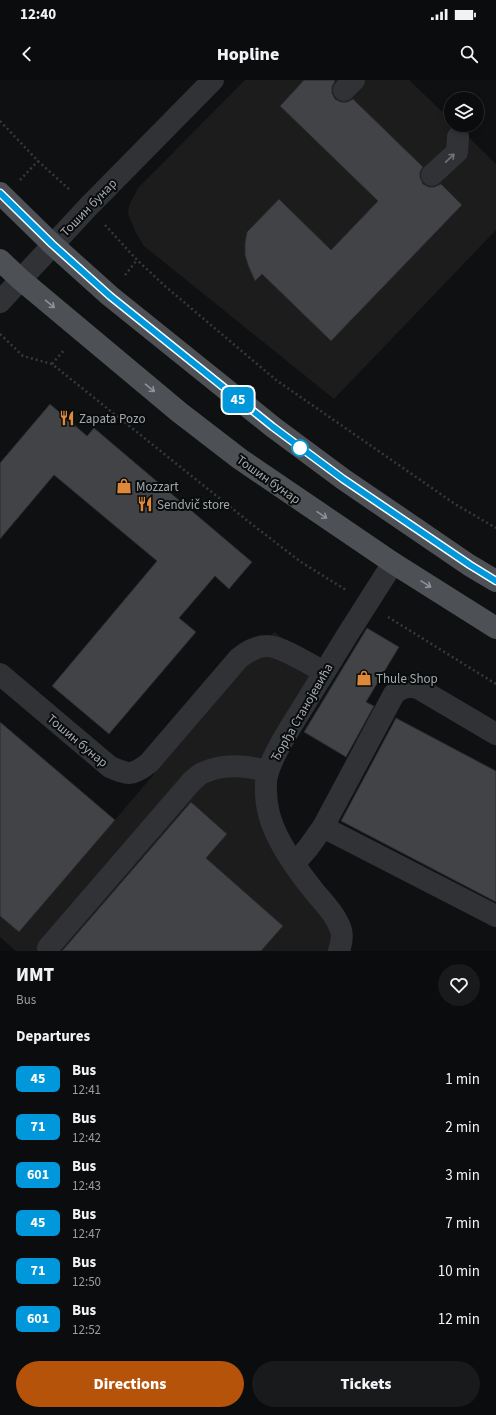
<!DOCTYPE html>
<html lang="en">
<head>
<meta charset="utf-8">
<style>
  body { margin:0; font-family:"Source Sans 3",sans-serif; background:#191a1b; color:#f1f3f6; height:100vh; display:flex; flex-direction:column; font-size:15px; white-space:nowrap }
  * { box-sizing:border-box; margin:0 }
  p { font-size:13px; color:#9a9b9d }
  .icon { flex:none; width:22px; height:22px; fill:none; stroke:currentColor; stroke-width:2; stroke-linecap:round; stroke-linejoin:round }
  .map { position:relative; height:871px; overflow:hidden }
  .panel { display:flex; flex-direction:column; background:#0b0c0d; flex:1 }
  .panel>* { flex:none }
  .badge { padding:0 8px; border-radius:6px; font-size:14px; line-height:26px }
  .tools { position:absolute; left:444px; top:12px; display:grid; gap:8px }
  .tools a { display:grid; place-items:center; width:40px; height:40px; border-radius:50%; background:#0b0c0d; box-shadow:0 2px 6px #0003,0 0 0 1px #2b2c2e; font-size:20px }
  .map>.badge { position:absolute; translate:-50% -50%; box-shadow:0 0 0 2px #fff }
  h2 { padding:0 16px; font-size:15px; line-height:36px }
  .round { display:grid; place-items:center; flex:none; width:42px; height:42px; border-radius:21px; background:#191a1b }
  .overview { display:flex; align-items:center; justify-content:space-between; height:68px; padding:0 16px }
  h1 { font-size:19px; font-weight:800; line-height:30px }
  .action { display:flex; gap:8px; margin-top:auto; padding:8px 16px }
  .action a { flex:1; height:46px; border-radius:24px; background:#b45309; color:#fff; font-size:16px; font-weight:800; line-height:46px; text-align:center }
  .action a+a { background:#191a1b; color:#f1f3f6 }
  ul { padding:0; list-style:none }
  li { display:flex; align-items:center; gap:12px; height:48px; padding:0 16px }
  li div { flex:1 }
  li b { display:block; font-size:15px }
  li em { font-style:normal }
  li .badge { min-width:44px; font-weight:700; text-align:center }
  .status { display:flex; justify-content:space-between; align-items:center; height:28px; padding:0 20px; background:#0b0c0d; direction:ltr }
  .status svg { height:11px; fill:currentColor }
  header { display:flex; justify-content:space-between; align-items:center; height:52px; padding:0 16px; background:#0b0c0d; font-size:18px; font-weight:800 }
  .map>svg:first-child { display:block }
</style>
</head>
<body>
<div class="status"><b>12:40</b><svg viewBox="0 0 49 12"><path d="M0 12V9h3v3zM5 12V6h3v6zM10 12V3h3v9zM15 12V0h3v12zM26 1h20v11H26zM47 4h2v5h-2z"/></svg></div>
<header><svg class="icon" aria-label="back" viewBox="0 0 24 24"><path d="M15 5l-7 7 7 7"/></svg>Hopline<svg class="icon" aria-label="search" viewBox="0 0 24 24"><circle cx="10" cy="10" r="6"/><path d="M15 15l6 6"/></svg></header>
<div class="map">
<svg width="496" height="871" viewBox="0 0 496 871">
  <rect width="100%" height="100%" fill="#0f1011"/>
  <g fill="#1c1c1d">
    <path d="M245,0H409L451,40V45H456L496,84V150L334,319L144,166L136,153L128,134L129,126L138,108Z"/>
    <path d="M274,552L326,588L285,657L267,728L329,829L339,871H16L0,857V642L115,740Z"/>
  </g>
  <g fill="#414346" stroke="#2a2a2c">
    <path d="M304,0H334L335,1L332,7V13L335,19L341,22H347L353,19L423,87L420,92V97L423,104L429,107H434L441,104L462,125L331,261L262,194L255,201L248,185L245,175V163L247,152L279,119L331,170L378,121L280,26Z"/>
    <path d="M50,324L87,356L94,348L252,482L229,509L215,496L179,538L196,552L109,654L52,606L157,481L54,395L0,459V383Z"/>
    <path d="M367,548L399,567L366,622L374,626L346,677L304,652Z"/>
    <path d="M396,638L496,691V822L341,741Z"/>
    <path d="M0,642L115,740L19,852L0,836Z"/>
    <path d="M191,722L227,754L206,778L283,846L261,871H62Z"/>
  </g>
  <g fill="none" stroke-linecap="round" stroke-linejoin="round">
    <g stroke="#37393c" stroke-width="2.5" stroke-dasharray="2 3" stroke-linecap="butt">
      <path d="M0,41L38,81L71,111"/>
      <path d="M20,100L38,81"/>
      <path d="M105,145L137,180L166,207L276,300L455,424L496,448"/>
      <path d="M125,195L137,180"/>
      <path d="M0,254L23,276L52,284L249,442L301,482L346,510"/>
      <path d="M52,284L65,269"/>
      <path d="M388,537L496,604"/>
    </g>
    <g stroke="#313235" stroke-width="22">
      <path d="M344,10L354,0"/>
      <path d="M432,95L457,72L458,57"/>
      <path d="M0,222L88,127L213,0"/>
      <path d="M0,594L110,687C129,695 132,696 149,683L239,578C247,572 256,566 267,566C281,566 311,585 324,592"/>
      <path d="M323,747L496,836"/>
      <path d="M294,784L308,768L323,747L394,614C402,607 408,606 418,608L496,654"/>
      <path d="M48,868L192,701C196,698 200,693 205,692C225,683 247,686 268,691"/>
      <path d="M339,871C341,865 343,857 341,850C336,835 324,823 314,811C302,796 290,780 281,763C270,743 265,726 266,703C266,683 292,645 303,627C332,579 362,531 393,483"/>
    </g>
    <g stroke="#4d5054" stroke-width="22">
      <path d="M0,113L52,164L110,216L273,347L343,399L469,485L496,501"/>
      <path d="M0,180L20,199L179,332L240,379L393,483L496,548"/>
    </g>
  </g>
  <defs><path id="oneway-shaft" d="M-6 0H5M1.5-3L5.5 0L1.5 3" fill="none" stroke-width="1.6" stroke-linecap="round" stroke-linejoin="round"/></defs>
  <use stroke="#6f7379" href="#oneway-shaft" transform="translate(450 78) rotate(-43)"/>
  <g stroke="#8d9399">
    <use href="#oneway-shaft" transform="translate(50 224) rotate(40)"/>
    <use href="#oneway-shaft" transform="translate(150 308) rotate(40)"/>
    <use href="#oneway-shaft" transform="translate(322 435) rotate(34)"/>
    <use href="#oneway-shaft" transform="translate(426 504) rotate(32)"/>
  </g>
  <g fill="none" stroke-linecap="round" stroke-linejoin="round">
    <defs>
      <path id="line" d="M0,113L52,164L110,216L273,347L343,399L470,485L496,501"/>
    </defs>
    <use href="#line" stroke="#fff" stroke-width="9"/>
    <use href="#line" stroke="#0098da" stroke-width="6"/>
  </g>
  <defs>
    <symbol id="restaurant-bare" viewBox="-9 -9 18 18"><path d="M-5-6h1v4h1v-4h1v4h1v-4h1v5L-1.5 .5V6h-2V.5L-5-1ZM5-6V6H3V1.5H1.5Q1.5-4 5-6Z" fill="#de883a" stroke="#0a0b0b" stroke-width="2.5" paint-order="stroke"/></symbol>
    <symbol id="shop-bare" viewBox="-9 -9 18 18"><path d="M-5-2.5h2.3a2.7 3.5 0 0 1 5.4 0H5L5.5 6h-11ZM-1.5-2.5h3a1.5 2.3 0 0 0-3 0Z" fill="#de883a" stroke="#0a0b0b" stroke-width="2.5" paint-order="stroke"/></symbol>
  </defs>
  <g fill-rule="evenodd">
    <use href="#restaurant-bare" x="56" y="327" width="22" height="22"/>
    <use href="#shop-bare" x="113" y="395" width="22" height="22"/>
    <use href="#restaurant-bare" x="134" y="413" width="22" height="22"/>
    <use href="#shop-bare" x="353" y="587" width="22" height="22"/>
  </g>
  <circle fill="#fff" stroke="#0098da" stroke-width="2" cx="300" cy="368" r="8"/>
  <g text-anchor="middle" stroke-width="4" stroke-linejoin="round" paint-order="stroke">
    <g font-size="13" fill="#a2a9b0" stroke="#0a0b0b">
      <text transform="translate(88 127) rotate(-46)" y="5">Тошин бунар</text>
      <text transform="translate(269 399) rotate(35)" y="5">Тошин бунар</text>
      <text transform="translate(301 632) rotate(-60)" y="5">Ђорђа Станојевића</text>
      <text transform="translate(78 660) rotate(40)" y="5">Тошин бунар</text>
    </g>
    <g font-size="13" fill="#a2a9b0" stroke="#0a0b0b" text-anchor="start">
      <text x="79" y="343">Zapata Pozo</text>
      <text x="136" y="411">Mozzart</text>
      <text x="157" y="429">Sendvič store</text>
      <text x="376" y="603">Thule Shop</text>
    </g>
  </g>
</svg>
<div class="tools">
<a><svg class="icon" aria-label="layers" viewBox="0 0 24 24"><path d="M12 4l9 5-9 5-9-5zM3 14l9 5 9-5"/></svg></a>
</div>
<b class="badge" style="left:238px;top:320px;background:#0098da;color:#fff">45</b>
</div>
<section class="panel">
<div class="overview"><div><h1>ИМТ</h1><p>Bus</p></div><a class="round"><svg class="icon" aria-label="heart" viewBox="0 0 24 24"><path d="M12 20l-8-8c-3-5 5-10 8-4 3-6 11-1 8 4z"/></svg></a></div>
<h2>Departures</h2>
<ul>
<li><span class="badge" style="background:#0098da;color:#fff">45</span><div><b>Bus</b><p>12:41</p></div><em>1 min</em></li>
<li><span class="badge" style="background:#0098da;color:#fff">71</span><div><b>Bus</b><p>12:42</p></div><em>2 min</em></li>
<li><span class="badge" style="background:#0098da;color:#fff">601</span><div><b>Bus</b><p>12:43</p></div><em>3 min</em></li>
<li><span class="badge" style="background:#0098da;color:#fff">45</span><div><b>Bus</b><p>12:47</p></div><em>7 min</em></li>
<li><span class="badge" style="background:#0098da;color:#fff">71</span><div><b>Bus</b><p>12:50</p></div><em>10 min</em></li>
<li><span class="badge" style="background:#0098da;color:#fff">601</span><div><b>Bus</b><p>12:52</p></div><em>12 min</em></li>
</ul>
<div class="action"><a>Directions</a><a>Tickets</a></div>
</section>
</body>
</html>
